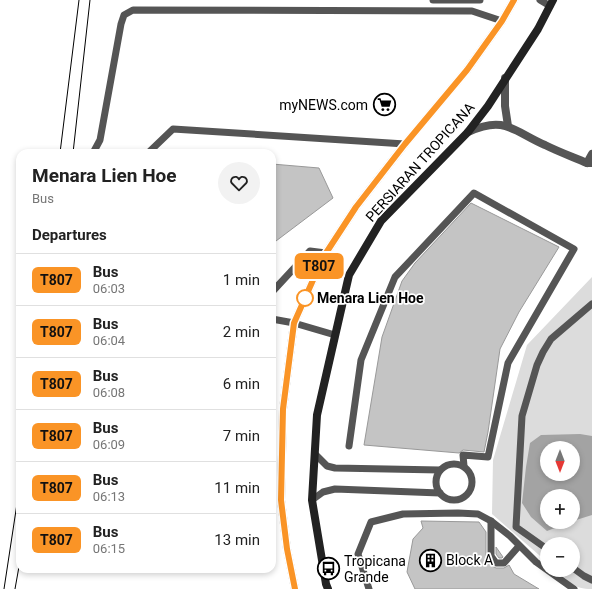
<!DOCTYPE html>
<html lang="en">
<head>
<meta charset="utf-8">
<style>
  body { margin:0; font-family:Roboto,sans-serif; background:#f2f2f2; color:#222; height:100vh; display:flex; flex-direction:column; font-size:15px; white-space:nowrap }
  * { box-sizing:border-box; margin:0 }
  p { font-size:13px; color:#767676 }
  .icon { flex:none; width:22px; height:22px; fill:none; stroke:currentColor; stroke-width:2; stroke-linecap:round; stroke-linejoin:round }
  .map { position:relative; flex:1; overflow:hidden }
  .panel { position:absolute; left:16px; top:149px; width:260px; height:424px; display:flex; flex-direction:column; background:#fff; border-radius:12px; box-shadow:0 2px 6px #0003 }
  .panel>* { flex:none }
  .badge { padding:0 8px; border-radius:6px; font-size:14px; line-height:26px }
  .needle { width:26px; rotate:180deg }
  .tools { position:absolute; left:540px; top:441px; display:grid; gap:8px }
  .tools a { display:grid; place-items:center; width:40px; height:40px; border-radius:50%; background:#fff; box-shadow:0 2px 6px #0003; font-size:20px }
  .map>.badge { position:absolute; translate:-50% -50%; box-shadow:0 0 0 2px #fff }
  h2 { padding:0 16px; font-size:15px; line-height:36px }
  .round { display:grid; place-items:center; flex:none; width:42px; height:42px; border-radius:21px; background:#f2f2f2 }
  .head { display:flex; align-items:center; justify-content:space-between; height:68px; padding:0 16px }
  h1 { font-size:19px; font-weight:700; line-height:30px }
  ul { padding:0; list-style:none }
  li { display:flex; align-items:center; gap:12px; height:52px; padding:0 16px; border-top:1px solid #e0e0e0 }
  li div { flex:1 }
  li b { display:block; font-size:15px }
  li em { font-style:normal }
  li .badge { min-width:44px; font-weight:700; text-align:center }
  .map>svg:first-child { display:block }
</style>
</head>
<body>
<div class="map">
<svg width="592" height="589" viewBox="0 0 592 589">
  <rect width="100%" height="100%" fill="#fff"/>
  <path fill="#dcdcdc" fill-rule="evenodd" d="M592,277V589C573,589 570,582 556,570H573V544H547V562L492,514L493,460L527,345ZM547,448H573V474H547ZM547,496H573V522H547Z"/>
  <path fill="#a3a3a3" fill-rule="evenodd" d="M580,434L592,436V515L573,521V496H547V522H570L547,531L531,517L522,503L526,467L530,443L541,435ZM547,448H573V474H547Z"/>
  <g fill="#c4c4c4" stroke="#999">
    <path d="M272,164L319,168L333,198L272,244Z"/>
    <path d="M471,203L559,247L519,312L500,349L488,432L484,452L463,450L459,453L364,445L382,337L402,281L415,263Z"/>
    <path d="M421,521L479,522L486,532V556L492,566L496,568H504L509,565L514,574L539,589H415L407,572L413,539L423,528Z"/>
    <path d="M496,547L503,557L502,558H499L496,554Z"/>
  </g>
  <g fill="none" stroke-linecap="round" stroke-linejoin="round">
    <g stroke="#555" stroke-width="7">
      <path d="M433,0H480"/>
      <path d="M540,0L550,6"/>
      <path d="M93,153L100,140L121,24L124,15L133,10L472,11L502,21"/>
      <path d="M148,153L173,129L405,144"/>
      <path d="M272,292L310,251L326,253"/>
      <path d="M272,319L294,323L335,335"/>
      <path d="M349,446L361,360L395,277L474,193L574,249L508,363L488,457L463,455L464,466"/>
      <path d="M315,454L327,466L335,468L440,470"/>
      <circle cx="454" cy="482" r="18"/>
      <path d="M312,500L323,492L335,489L440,493"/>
      <path d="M491,521V556L496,563H504L519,546"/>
      <path d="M547,549L516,527L522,416L537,365L543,352L551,339L592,304"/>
      <path d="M573,568L584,576L592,580"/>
      <path d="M369,589L358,554L371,522L403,514L458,513L478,514L491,521L510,536L536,562L574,589"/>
    </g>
    <g stroke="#555" stroke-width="8">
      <path d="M505,78V106L508,126"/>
      <path d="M468,132C505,115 513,131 545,145C559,152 573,157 587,163H592"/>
      <path d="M587,163L592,154"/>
    </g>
    <g stroke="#222" stroke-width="8">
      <path d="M295,589L287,549L281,500L283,409L294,323L317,271L326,253L356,207L405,144L467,70L502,21L514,0"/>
      <path d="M328,589L326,584L312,500L317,415L349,275L381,221L468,132L488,106L538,29L553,0"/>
    </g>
    <g stroke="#000" stroke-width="1">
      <path d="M60,153L79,0"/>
      <path d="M73,153L90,0"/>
      <path d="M4,589L20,484"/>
      <path d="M15,589L20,561"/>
    </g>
  </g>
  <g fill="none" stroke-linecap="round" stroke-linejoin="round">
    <defs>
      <path id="line" d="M295,589L287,549L281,500L283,409L294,323L317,271L326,253L356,207L405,144L467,70L502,21L514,0"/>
    </defs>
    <use href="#line" stroke="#fff" stroke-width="9"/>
    <use href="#line" stroke="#fa9426" stroke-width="6"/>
  </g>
  <defs>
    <symbol id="supermarket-ring" viewBox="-11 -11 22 22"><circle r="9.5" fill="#fff" stroke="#000" stroke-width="1.5"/><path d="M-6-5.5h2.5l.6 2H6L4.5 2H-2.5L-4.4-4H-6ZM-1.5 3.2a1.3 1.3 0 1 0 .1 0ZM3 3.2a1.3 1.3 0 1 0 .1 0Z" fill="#000"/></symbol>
    <symbol id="building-ring" viewBox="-11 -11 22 22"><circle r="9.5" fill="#fff" stroke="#000" stroke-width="1.5"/><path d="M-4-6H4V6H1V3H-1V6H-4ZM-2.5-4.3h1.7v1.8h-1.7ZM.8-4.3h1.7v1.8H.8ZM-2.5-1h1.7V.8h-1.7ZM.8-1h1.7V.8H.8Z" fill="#000"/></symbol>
    <symbol id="bus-ring" viewBox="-11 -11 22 22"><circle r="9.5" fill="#fff" stroke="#000" stroke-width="1.5"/><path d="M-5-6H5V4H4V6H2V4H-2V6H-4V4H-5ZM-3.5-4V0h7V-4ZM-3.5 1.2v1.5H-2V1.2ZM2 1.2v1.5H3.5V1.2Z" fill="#000"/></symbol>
  </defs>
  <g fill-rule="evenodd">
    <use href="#supermarket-ring" x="372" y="92" width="25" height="25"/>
    <use href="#building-ring" x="418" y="548" width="25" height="25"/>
    <use href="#bus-ring" x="316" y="556" width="25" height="25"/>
  </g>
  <circle fill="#fff" stroke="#fa9426" stroke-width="2" cx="305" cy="298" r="8"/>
  <g text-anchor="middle" stroke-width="3.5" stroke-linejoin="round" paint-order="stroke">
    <g font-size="14" fill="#000" stroke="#fff" text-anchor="start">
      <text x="368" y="110" text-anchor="end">myNEWS.com</text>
      <text x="446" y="565">Block A</text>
      <text x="344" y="566">Tropicana<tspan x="344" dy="16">Grande</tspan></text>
    </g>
    <g font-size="14" fill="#000" stroke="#fff">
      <text transform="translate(420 162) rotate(-48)" y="5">PERSIARAN TROPICANA</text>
    </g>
    <g font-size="14" font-weight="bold" fill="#000" stroke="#fff" text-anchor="start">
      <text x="317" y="303">Menara Lien Hoe</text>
    </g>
  </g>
</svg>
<div class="tools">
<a><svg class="needle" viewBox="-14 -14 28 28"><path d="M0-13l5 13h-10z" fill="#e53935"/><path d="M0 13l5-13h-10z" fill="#767676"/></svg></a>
<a>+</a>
<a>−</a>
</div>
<b class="badge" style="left:319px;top:266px;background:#fa9426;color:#111">T807</b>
<section class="panel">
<div class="head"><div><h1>Menara Lien Hoe</h1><p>Bus</p></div><a class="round"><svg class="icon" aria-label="heart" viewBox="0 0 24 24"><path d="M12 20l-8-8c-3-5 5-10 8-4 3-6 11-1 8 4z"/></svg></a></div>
<h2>Departures</h2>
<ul>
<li><span class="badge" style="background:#fa9426;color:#111">T807</span><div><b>Bus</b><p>06:03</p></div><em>1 min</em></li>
<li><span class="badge" style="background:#fa9426;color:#111">T807</span><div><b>Bus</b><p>06:04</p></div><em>2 min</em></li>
<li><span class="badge" style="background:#fa9426;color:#111">T807</span><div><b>Bus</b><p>06:08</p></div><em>6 min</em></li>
<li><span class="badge" style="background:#fa9426;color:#111">T807</span><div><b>Bus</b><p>06:09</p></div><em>7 min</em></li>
<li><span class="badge" style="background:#fa9426;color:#111">T807</span><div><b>Bus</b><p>06:13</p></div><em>11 min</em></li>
<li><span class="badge" style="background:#fa9426;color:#111">T807</span><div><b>Bus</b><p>06:15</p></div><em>13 min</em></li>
</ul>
</section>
</div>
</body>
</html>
